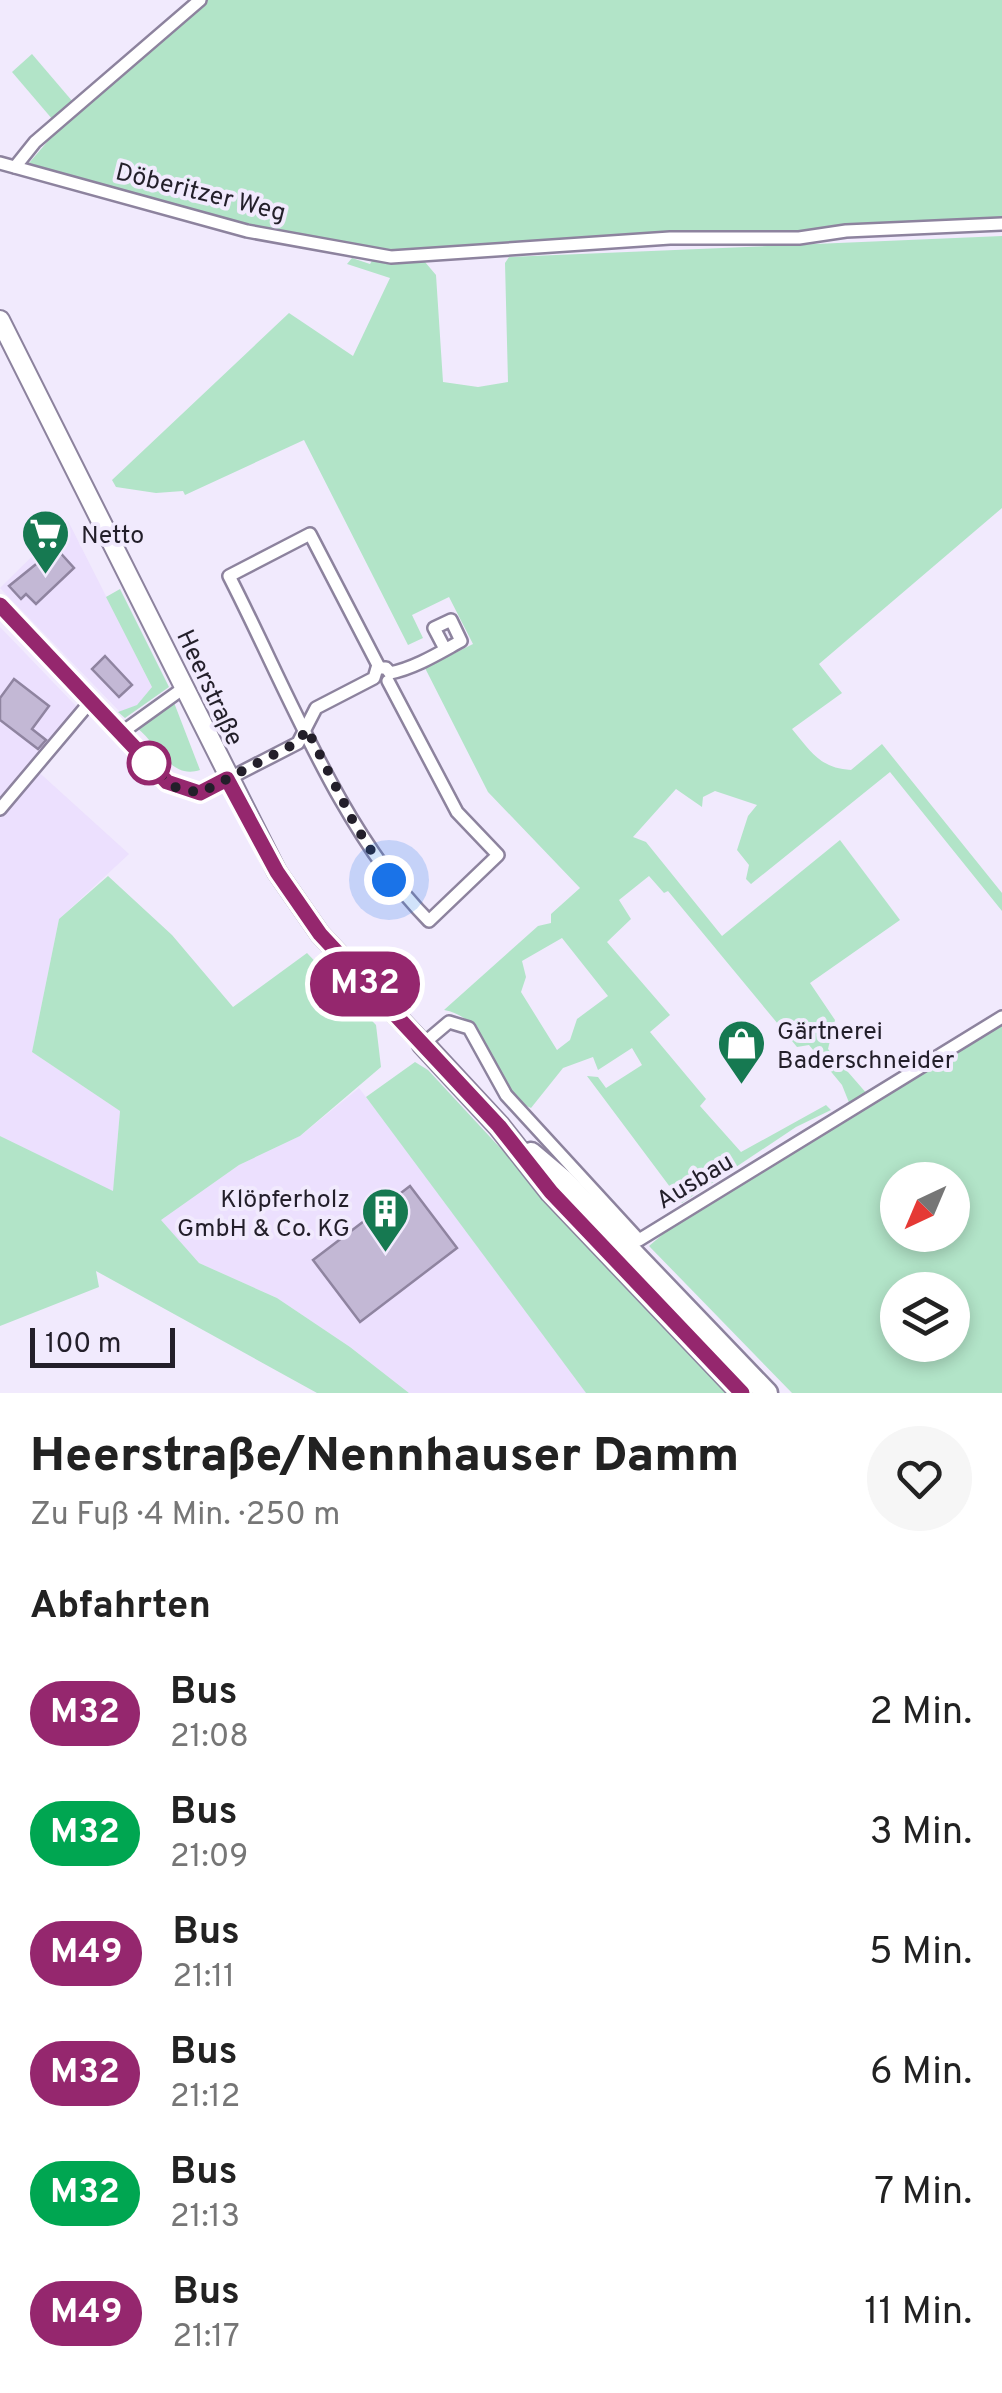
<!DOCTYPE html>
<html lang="de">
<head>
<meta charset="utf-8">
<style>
  body { margin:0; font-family:Overpass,sans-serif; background:#f6f6f6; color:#222; height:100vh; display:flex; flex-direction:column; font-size:38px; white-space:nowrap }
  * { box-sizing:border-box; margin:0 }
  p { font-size:32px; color:#767676 }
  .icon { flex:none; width:55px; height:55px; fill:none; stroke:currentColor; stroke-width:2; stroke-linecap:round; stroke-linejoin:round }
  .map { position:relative; height:1393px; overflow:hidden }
  .sheet { display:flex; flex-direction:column; background:#fff; flex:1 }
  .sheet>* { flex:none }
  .badge { padding:0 20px; border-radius:32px; font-size:35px; line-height:65px }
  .needle { width:65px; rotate:224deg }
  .fabs { position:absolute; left:880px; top:1162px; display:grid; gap:20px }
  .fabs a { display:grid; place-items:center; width:90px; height:90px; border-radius:50%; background:#fff; box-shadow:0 5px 15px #0003; font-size:50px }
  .scale { position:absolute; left:30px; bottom:25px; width:145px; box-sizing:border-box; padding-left:10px; border:5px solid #231f2a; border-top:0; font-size:28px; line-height:35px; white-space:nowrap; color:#231f2a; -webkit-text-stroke:8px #f1eafd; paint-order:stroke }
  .you { position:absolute; width:50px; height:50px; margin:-25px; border:8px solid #fff; border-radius:50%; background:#1a73e8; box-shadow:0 0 0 15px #1a73e833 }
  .map>.badge { position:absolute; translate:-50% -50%; box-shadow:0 0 0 5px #fff }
  h2 { padding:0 30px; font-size:38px; line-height:90px }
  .round { display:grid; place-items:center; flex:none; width:105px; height:105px; border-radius:52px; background:#f6f6f6 }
  .summary { display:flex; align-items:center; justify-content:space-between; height:170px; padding:0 30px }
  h1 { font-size:48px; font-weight:800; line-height:75px }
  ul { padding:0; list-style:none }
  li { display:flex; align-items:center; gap:30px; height:120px; padding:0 30px }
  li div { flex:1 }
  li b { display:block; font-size:38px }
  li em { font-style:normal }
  li .badge { min-width:110px; font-weight:700; text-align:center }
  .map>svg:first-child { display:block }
</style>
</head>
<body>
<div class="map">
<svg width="1002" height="1393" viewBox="0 0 1002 1393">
  <rect width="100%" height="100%" fill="#f1eafd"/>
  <g fill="#ece0fe">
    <path d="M68,521L152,687L137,705L121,713L0,588Z"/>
    <path d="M0,627L77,707L32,766L129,854L59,919L32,1052L120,1111L113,1192L0,1136Z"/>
    <path d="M359,1088L440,1194L586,1393H409L350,1347L277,1298L199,1263L160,1220L239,1165L300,1136Z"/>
  </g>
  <g fill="#b2e4c8" fill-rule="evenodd">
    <path d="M207,0H1002V219L798,235L386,253L247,229L29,163L54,134Z"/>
    <path d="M32,54L73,102L53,120L12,72Z"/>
    <path d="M1002,236V508L819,664L842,693L792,729C811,752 820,768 851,770L882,744L1002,893V911L890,772L751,884L746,879L749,865L737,850L748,816L757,805L715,791L703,797L702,807L676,789L633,837L646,842L722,936L840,840L900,920L810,983L835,1020L828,1049L868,1095L850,1105L842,1085L809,1045L797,1047L668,891L664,893L649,876L619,900L631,919L607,942L670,1015L650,1032L706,1099L700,1106L741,1152L826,1105L831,1110L796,1127L682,1203L587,1076L598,1077L606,1088L642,1065L632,1048L598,1070L593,1057L563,1068L531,1108C484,1089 498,1020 444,1010L538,926L551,923V914L580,888L488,792L425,668L473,644L449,597L412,615L423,638L408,645L304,440L185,495L183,491L156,493L116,487L112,480L289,313L353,356L390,278L347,264L352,258L370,264L373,259L425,262L436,275L443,382L478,387L508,382L505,263L509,257ZM562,938L608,996L577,1019L570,1040L557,1050L521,992L526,977L522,961Z"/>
    <path d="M120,589L169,687L125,718L118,712L137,705L152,687L106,597Z"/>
    <path d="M173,700L200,770C170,780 157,743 137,728Z"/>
    <path d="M108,876L172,935L233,1007L307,953L376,1025L381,1067L300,1136L239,1165L161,1220L199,1263L277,1298L350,1347L409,1393H317L96,1271L99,1287L0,1326V1136L113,1191L120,1111L32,1052L59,919Z"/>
    <path d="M1002,1023V1393H792L649,1246L670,1228ZM898,1180H952V1235H898ZM898,1290H952V1345H898Z"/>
    <path d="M415,1062L428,1070L727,1393H586L366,1097Z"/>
  </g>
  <g fill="#c3b8d5" stroke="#8f84a0" stroke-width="2.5">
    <path d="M56,548L74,568L36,604L26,594L21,599L9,586Z"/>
    <path d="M105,656L132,685L119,697L92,669Z"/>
    <path d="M14,679L49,706L32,729L46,740L38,749L0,720V698Z"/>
    <path d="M410,1186L457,1248L360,1322L313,1260Z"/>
  </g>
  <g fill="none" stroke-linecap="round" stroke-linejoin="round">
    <defs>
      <g id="street">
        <path d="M0,163L247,231L391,257L670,238H799L846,231L1002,224"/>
        <path d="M15,167L35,142L200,0"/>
        <path d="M379,667L310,534L229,576C287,689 340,831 429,921L498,855L457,812L388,681"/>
        <path d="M121,733L185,687"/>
        <path d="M228,779L298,743L316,708L374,678L377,668H386L390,673C415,668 439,653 461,641L451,620L434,628L445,649"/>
        <path d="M0,809L91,701"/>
        <path d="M423,1044L449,1022L469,1028L506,1095L639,1240L1002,1017"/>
      </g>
      <path id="secondary" d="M0,605L167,782L200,793L227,779"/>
      <path id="primary" d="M0,320L277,872L320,934L423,1044"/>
      <g id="highway">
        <path d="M423,1044L499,1126L551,1192L742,1393"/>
        <path d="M531,1153L563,1180L767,1393"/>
      </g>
    </defs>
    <use href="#street" stroke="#8d839e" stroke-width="16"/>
    <use href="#secondary" stroke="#8d839e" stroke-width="20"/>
    <use href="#primary" stroke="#8d839e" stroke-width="22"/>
    <use href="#highway" stroke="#8d839e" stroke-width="25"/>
    <use href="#street" stroke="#fff" stroke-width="11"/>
    <use href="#secondary" stroke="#fff" stroke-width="15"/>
    <use href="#primary" stroke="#fff" stroke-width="18"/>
    <use href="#highway" stroke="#fff" stroke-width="20"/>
  </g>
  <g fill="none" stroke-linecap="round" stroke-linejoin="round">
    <defs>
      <path id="line" d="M0,605L167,782L200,793L227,779L277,872L320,934L499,1126L551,1192L742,1393"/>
    </defs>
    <use href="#line" stroke="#fff" stroke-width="22"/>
    <use href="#line" stroke="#95276e" stroke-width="15"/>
    <path stroke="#231f2a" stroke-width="10" stroke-dasharray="0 18" d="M149,763L175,787L200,793L298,742L307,729L353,821L389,880"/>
  </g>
  <defs>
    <symbol id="supermarket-pin" viewBox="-11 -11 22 30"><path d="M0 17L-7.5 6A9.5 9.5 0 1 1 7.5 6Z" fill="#167951" stroke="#f1eafd"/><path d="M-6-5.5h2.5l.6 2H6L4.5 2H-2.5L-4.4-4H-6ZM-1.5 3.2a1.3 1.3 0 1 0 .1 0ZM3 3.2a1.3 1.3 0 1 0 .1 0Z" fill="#fff"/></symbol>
    <symbol id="shop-pin" viewBox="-11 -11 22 30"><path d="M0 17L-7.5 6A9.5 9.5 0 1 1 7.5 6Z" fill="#167951" stroke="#f1eafd"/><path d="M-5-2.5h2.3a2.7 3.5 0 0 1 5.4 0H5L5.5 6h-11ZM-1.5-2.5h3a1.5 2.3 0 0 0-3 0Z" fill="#fff"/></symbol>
    <symbol id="building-pin" viewBox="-11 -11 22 30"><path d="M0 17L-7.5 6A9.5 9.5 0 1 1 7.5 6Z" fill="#167951" stroke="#f1eafd"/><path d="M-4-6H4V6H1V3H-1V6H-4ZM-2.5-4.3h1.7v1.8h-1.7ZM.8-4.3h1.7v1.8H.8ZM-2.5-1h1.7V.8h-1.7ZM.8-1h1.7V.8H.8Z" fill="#fff"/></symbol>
  </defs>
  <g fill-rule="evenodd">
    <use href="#supermarket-pin" x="18" y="506" width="55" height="75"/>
    <use href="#shop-pin" x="714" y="1016" width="55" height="75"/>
    <use href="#building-pin" x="358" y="1184" width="55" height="75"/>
  </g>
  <circle fill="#fff" stroke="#95276e" stroke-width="5" cx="149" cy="763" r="20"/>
  <g text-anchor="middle" stroke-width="8" stroke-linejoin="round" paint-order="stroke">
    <g font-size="25" fill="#231f2a" stroke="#f1eafd">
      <text transform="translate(201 191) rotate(14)" y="9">Döberitzer Weg</text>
      <text transform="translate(211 687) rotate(65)" y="9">Heerstraße</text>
      <text transform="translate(694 1180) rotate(-31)" y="9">Ausbau</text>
    </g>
    <g font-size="25" fill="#231f2a" stroke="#f1eafd" text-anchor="start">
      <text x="81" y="543">Netto</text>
      <text x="777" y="1039">Gärtnerei<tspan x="777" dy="29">Baderschneider</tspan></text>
      <text x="350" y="1207" text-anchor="end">Klöpferholz<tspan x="350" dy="29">GmbH &amp; Co. KG</tspan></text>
    </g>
  </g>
</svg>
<div class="fabs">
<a><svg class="needle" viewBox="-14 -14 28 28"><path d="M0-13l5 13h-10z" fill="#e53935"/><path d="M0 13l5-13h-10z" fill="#767676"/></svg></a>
<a><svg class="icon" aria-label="layers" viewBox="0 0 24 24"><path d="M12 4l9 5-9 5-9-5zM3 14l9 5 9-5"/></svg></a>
</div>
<div class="scale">100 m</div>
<div class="you" style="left:389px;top:880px"></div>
<b class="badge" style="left:365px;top:984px;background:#95276e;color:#fff">M32</b>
</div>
<section class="sheet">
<div class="summary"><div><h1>Heerstraße/Nennhauser Damm</h1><p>Zu Fuß · 4 Min. · 250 m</p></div><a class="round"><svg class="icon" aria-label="heart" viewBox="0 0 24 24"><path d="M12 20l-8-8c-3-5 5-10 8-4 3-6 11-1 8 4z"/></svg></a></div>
<h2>Abfahrten</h2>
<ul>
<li><span class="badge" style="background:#95276e;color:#fff">M32</span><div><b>Bus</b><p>21:08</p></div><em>2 Min.</em></li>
<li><span class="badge" style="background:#00a651;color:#fff">M32</span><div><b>Bus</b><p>21:09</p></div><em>3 Min.</em></li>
<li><span class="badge" style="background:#95276e;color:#fff">M49</span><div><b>Bus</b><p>21:11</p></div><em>5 Min.</em></li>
<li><span class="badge" style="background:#95276e;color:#fff">M32</span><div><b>Bus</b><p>21:12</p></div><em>6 Min.</em></li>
<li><span class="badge" style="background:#00a651;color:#fff">M32</span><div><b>Bus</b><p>21:13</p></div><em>7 Min.</em></li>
<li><span class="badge" style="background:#95276e;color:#fff">M49</span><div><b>Bus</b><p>21:17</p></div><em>11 Min.</em></li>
</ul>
</section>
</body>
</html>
